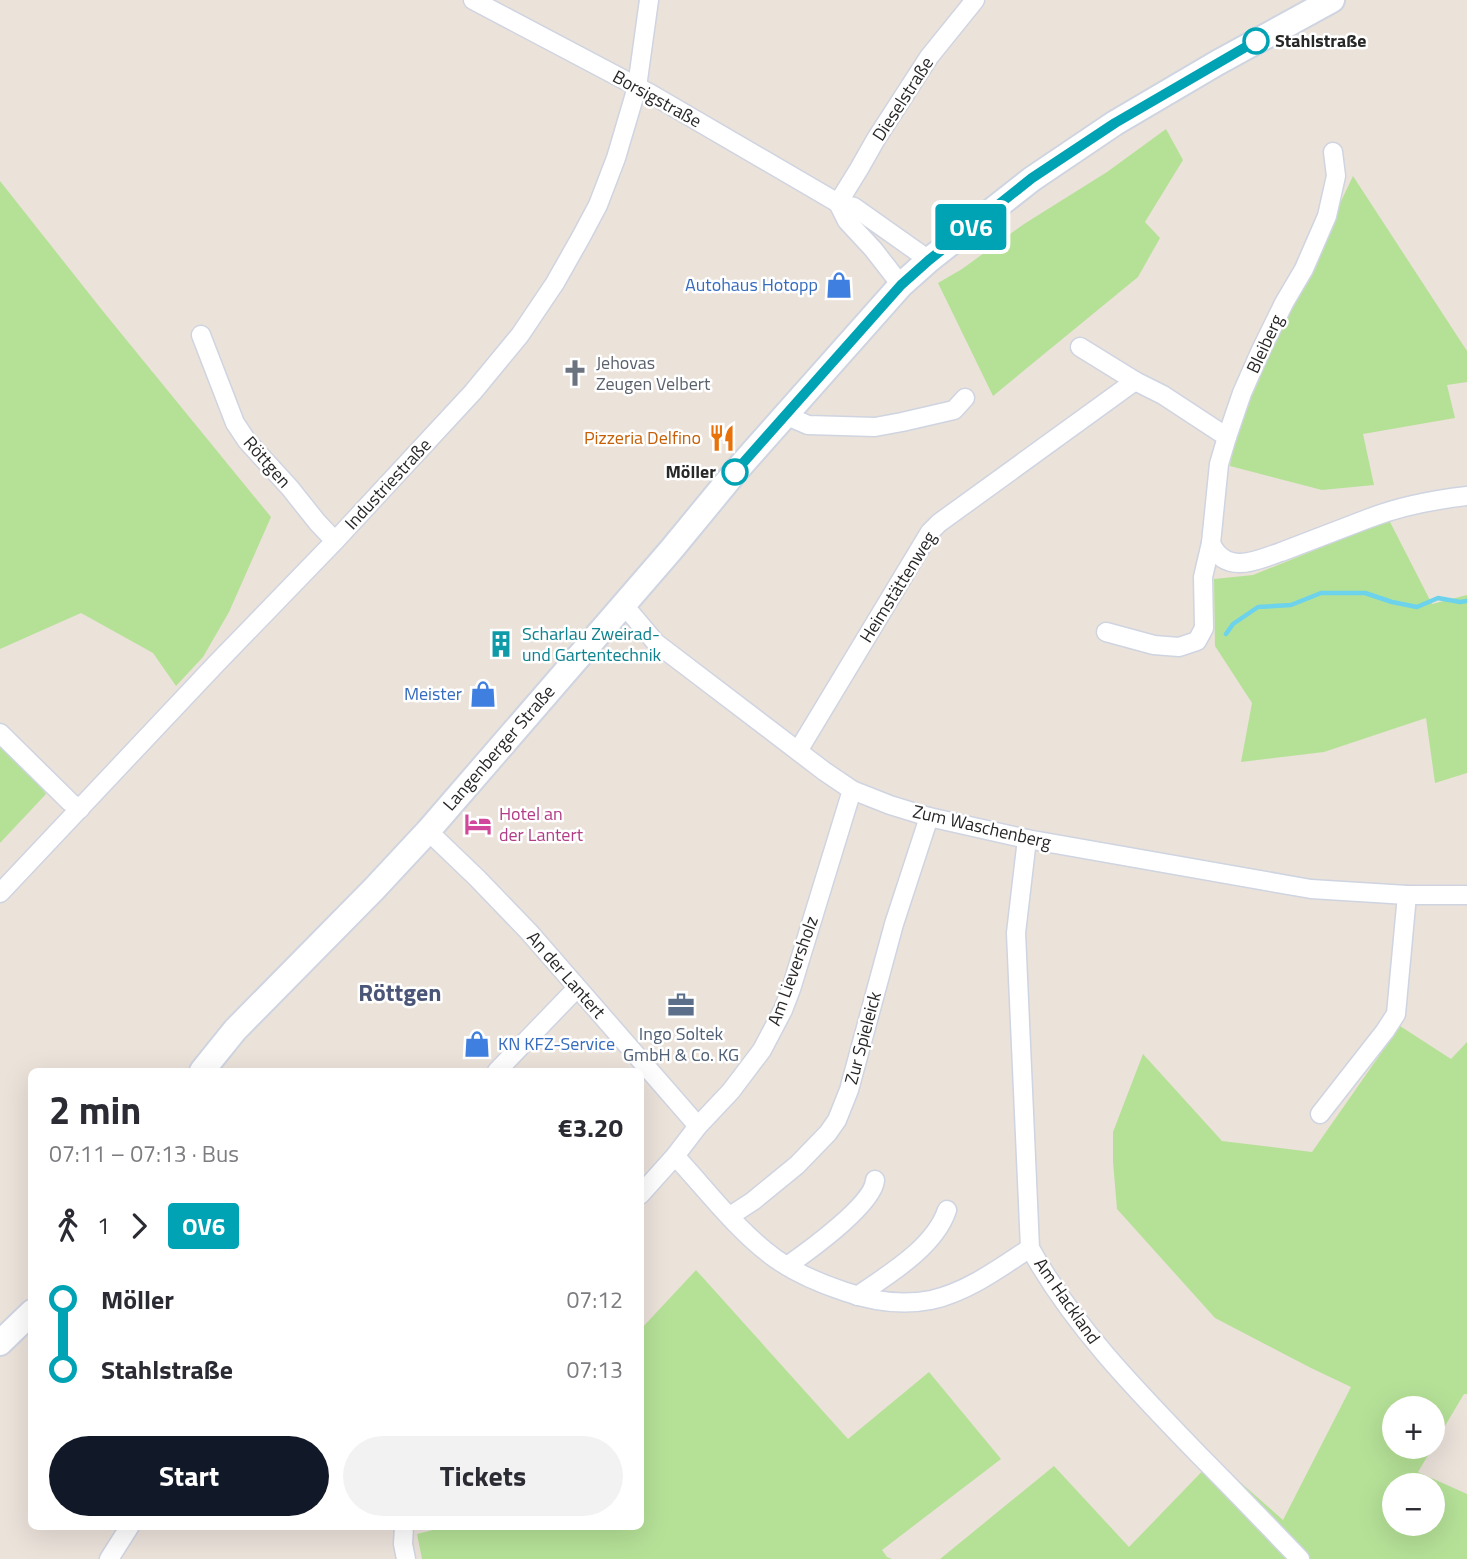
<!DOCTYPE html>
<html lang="en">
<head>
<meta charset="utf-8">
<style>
  body { margin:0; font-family:"Titillium Web",sans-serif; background:#f2f2f3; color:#2b2b33; height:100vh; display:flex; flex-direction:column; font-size:26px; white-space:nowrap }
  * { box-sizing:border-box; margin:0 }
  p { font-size:23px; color:#7c7c81 }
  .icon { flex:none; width:38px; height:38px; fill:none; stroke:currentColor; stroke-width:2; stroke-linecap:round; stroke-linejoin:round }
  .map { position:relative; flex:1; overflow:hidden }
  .side { position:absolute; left:28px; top:1068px; width:616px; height:462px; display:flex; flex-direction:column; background:#fff; border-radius:10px; box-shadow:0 7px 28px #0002 }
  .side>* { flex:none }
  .badge { padding:0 14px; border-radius:5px; font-size:24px; line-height:46px }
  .buttons { position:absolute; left:1382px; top:1396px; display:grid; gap:14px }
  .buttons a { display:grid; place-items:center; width:63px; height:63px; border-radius:50%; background:#fff; box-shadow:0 7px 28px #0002; font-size:35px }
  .map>.badge { position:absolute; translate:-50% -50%; box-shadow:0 0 0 4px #fff }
  .legs { display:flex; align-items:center; gap:10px; height:77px; padding:0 21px; font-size:23px }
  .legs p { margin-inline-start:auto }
  .overview { display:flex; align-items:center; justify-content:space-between; height:119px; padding:0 21px }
  h1 { font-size:38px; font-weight:700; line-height:52px }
  .primary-button { display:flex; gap:14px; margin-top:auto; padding:14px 21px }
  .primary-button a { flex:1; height:80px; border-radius:42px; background:#111827; color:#fff; font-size:28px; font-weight:700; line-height:80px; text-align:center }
  .primary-button a+a { background:#f2f2f3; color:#2b2b33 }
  ul { padding:0 21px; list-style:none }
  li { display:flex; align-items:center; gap:24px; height:70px; font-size:26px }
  li i { display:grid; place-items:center; width:10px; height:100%; margin:0 9px; background:currentColor }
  li i::after { content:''; width:18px; height:18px; margin:-9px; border:5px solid; border-radius:50%; background:#fff }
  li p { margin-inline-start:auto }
  li:first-child i { background:linear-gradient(#0000 50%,currentColor 0) }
  li:last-child i { background:linear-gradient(currentColor 50%,#0000 0) }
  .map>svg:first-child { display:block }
</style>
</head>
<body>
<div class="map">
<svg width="1467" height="1559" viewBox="0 0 1467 1559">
  <rect width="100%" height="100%" fill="#ebe2da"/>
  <g fill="#b5e197" fill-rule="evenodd">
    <path d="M1166,129L1183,160L1145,222L1160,238L1138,277L993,396L938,283L962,269L1024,224L1107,172Z"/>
    <path d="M1353,176L1467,351V382L1447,385L1455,418L1363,434L1374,485L1322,490L1230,466L1233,440L1283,323Z"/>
    <path d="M0,181L102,310L271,517L229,612L203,657L176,686L153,653L81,613L0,649Z"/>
    <path d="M1389,520L1432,604L1467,595V773L1435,783L1426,718L1324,752L1241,762L1252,703L1215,646L1214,579L1253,575Z"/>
    <path d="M0,730L46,794L0,843Z"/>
    <path d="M1400,1026L1451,1059L1467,1042V1394H1464L1433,1446V1409H1395V1447H1433L1418,1472L1467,1494V1559H940L1054,1466L1129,1547L1214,1459L1283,1520L1351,1387L1311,1368L1215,1318L1117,1209L1113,1162V1132L1143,1054L1222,1141L1312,1152ZM1395,1486H1433V1524H1395Z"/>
    <path d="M696,1270L848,1439L929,1372L1001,1459L882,1550L887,1557L892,1559H422L417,1534L449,1526H640L641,1329Z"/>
  </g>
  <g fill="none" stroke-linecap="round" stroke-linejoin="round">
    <path stroke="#6dd2ec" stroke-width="4.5" d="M1226,634L1233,624L1258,607L1291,605L1321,593H1365L1392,602L1417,607L1438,598L1460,602L1467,601"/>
    <defs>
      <g id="street">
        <path d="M473,0L651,94L838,203L854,207L929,260"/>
        <path d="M1333,152L1336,176L1327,216L1304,269L1284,303L1261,350L1242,393L1227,437L1219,464L1211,543C1216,555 1225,563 1240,563C1254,563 1268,556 1281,552C1310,541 1338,530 1367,519C1400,506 1432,500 1467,496"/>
        <path d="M838,203L859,169L876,139L929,57L975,0"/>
        <path d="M838,203L847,221L873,249L901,285"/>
        <path d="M201,335L235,423L247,441L290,488L317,522L335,541"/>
        <path d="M1080,347L1135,381L1163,395L1227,437"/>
        <path d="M785,415L808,425L875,427L902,422L954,410L965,398"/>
        <path d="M623,604L656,643L824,771L852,790L890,805L929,817L1027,839L1311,889L1407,895H1467"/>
        <path d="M1106,632L1154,645L1179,647L1197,641L1204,628L1203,577L1211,543"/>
        <path d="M0,733L70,802L80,809"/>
        <path d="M798,751L930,532L939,523L1135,381"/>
        <path d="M428,831L477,878L529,932L698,1126"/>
        <path d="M1027,839L1016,933L1030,1248C1073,1326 1138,1392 1199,1455C1233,1489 1266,1524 1300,1559"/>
        <path d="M0,893L215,665L335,541L473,392L520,335L555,283L581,237L598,205L616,158L637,87L649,0"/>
        <path d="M497,1071L577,988"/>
        <path d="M1320,1114L1385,1031L1396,1014L1407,895"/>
        <path d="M675,1156C707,1190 737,1231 776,1259C796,1273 819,1283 843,1291C871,1301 901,1306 931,1300C967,1292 1000,1268 1030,1248"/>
        <path d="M640,1195L675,1156L698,1126L731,1091L762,1050L783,1010L791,989L852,790"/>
        <path d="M730,1216L753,1201L797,1165L828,1133L837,1120L849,1090L894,924L929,817"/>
        <path d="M787,1266C807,1252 874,1204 875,1180"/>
        <path d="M857,1296C888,1275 935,1247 947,1210"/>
        <path d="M404,1526L403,1544L406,1559"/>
        <path d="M109,1559L130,1526"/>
      </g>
      <g id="secondary">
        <path d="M202,1071L235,1030L374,889L428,831L671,550L736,471L901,285L929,260L1032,179L1115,123L1217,63L1332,0"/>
        <path d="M0,1343L32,1312"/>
      </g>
    </defs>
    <use href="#street" stroke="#cfd4e1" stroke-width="21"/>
    <use href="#secondary" stroke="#cfd4e1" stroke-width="28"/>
    <use href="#street" stroke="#fff" stroke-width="18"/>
    <use href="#secondary" stroke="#fff" stroke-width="24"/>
  </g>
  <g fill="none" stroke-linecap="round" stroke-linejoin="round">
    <defs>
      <path id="line-1" d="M735,472L901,285L929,260L1032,178L1115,123L1256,41"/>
    </defs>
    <use href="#line-1" stroke="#fff" stroke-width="16"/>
    <use href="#line-1" stroke="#00a3b4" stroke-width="10"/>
  </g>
  <defs>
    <symbol id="shop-bare" viewBox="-9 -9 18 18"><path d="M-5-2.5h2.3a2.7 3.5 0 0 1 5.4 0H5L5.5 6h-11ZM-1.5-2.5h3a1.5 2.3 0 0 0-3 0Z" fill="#3f7fe0" stroke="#fff" stroke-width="2.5" paint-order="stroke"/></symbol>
    <symbol id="church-bare" viewBox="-9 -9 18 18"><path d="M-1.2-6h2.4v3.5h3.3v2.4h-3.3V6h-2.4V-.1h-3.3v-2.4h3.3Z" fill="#6b7280" stroke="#fff" stroke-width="2.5" paint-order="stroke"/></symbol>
    <symbol id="restaurant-bare" viewBox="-9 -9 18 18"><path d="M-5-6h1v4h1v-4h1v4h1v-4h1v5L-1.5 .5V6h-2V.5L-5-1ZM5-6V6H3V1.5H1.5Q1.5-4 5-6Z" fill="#e8710a" stroke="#fff" stroke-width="2.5" paint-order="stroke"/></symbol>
    <symbol id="building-bare" viewBox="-9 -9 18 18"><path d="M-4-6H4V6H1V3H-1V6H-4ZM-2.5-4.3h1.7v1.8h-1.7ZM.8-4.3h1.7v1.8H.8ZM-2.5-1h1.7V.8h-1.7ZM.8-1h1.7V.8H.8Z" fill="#0f9aa8" stroke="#fff" stroke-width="2.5" paint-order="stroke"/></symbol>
    <symbol id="hotel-bare" viewBox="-9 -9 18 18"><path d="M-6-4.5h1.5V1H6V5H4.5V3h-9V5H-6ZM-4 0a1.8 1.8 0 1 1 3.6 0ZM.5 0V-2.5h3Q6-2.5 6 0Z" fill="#d1479c" stroke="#fff" stroke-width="2.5" paint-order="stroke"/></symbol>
    <symbol id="office-bare" viewBox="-9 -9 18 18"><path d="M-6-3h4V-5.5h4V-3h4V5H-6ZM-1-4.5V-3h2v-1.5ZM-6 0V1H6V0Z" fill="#5c6f8a" stroke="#fff" stroke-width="2.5" paint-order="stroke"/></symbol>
  </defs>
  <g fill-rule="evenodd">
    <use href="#shop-bare" x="820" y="266" width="38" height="38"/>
    <use href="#church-bare" x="556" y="354" width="38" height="38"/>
    <use href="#restaurant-bare" x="703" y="419" width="38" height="38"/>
    <use href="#building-bare" x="482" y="625" width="38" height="38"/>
    <use href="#shop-bare" x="464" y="675" width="38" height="38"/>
    <use href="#hotel-bare" x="459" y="805" width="38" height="38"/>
    <use href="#office-bare" x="662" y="986" width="38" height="38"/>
    <use href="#shop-bare" x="458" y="1025" width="38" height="38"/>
  </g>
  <g fill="#fff" stroke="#00a3b4" stroke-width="3.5">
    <circle cx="1256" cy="41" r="12"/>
    <circle cx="735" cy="472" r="12"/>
  </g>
  <g text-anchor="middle" stroke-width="5" stroke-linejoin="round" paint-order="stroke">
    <g font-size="18" font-weight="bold" fill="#282828" stroke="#fff" text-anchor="start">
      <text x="1275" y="47">Stahlstraße</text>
      <text x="716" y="478" text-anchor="end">Möller</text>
    </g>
    <g font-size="18" fill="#282828" stroke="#fff">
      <text transform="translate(657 99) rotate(29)" y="6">Borsigstraße</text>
      <text transform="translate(903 99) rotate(-57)" y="6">Dieselstraße</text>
      <text transform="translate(1265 344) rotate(-65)" y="6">Bleiberg</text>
      <text transform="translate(267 462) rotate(49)" y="6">Röttgen</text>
      <text transform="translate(388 484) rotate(-47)" y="6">Industriestraße</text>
      <text transform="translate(898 587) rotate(-58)" y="6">Heimstättenweg</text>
      <text transform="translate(499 748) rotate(-49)" y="6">Langenberger Straße</text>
      <text transform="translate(982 827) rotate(13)" y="6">Zum Waschenberg</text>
      <text transform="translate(793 971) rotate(-70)" y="6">Am Lieversholz</text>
      <text transform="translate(566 975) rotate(49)" y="6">An der Lantert</text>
      <text transform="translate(863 1038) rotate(-75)" y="6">Zur Spieleick</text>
      <text transform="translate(1067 1301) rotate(55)" y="6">Am Hackland</text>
    </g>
    <g font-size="18" fill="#366cbe" stroke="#fff" text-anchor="end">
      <text x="818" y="291">Autohaus Hotopp</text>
      <text x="462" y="700">Meister</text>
      <text x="498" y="1050" text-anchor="start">KN KFZ-Service</text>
    </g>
    <g font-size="18" fill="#5b616d" stroke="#fff" text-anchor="start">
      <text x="596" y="369">Jehovas<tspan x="596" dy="21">Zeugen Velbert</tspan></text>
    </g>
    <g font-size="18" fill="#c56008" stroke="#fff" text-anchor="end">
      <text x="701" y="444">Pizzeria Delfino</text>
    </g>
    <g font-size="18" fill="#0d838f" stroke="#fff" text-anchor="start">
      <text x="522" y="640">Scharlau Zweirad-<tspan x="522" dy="21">und Gartentechnik</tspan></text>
    </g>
    <g font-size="18" fill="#b23c85" stroke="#fff" text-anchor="start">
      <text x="499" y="820">Hotel an<tspan x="499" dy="21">der Lantert</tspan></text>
    </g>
    <g font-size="18" fill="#4e5e75" stroke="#fff">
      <text x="681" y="1040">Ingo Soltek<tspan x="681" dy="21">GmbH &amp; Co. KG</tspan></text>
    </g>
    <g font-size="24" font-weight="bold" fill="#4a5578" stroke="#fff">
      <text x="400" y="1001">Röttgen</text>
    </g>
  </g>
</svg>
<div class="buttons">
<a>+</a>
<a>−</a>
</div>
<b class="badge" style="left:971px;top:227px;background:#00a3b4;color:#fff">OV6</b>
<section class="side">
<div class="overview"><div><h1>2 min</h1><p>07:11 – 07:13 · Bus</p></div><b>€3.20</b></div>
<div class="legs"><svg class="icon" aria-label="walk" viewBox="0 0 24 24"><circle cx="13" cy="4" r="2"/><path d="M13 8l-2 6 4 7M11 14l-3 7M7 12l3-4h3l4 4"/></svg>1<svg class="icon" aria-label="forward" viewBox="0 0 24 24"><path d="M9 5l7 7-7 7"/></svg><b class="badge" style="background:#00a3b4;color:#fff">OV6</b></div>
<ul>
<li><i style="color:#00a3b4"></i><b>Möller</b><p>07:12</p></li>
<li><i style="color:#00a3b4"></i><b>Stahlstraße</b><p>07:13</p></li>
</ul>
<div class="primary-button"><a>Start</a><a>Tickets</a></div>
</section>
</div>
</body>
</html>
